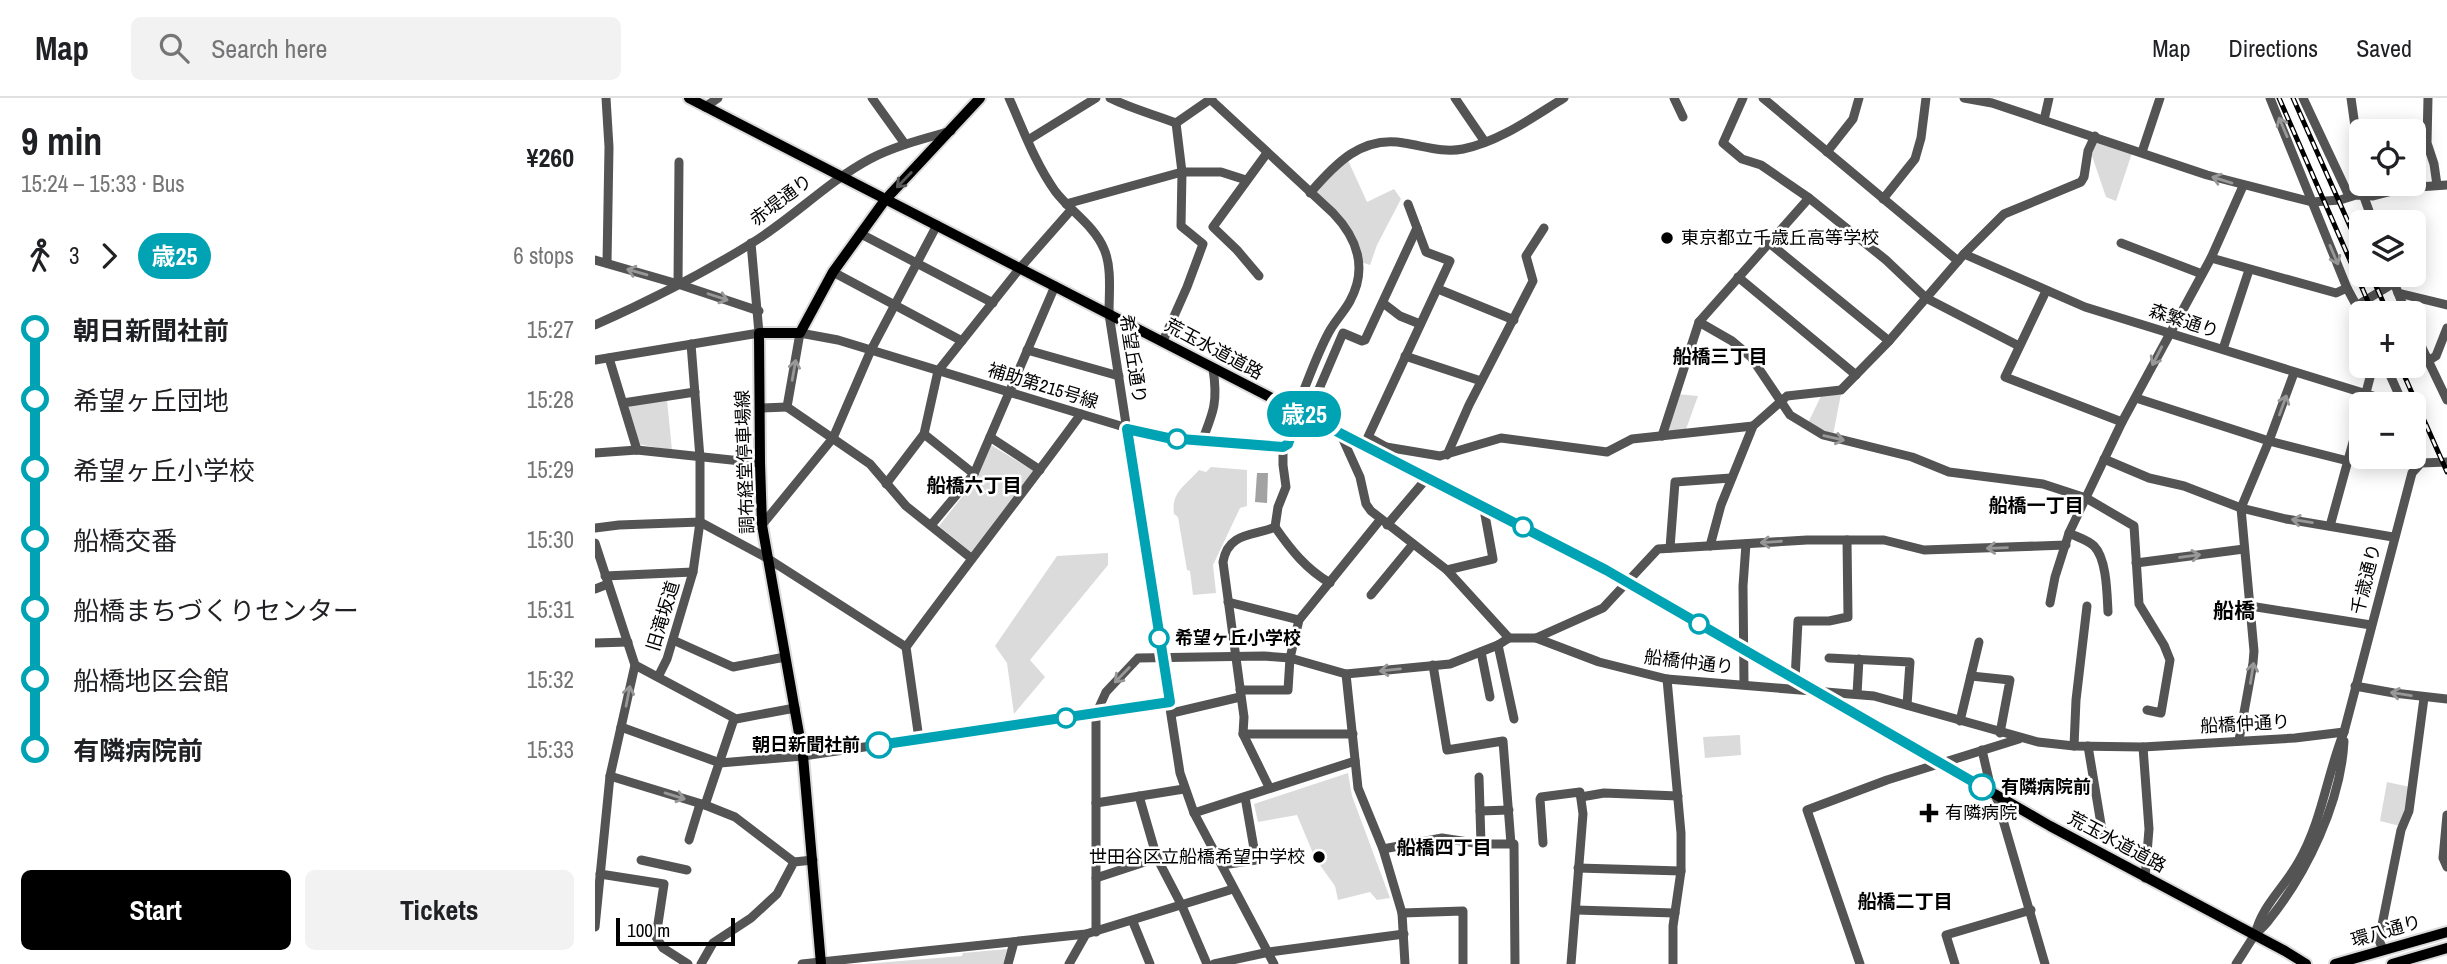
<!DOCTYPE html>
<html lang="en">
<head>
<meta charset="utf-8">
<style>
  body { margin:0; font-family:"Archivo Narrow","Noto Sans JP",sans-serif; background:#f2f2f2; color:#202124; height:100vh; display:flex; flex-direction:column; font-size:26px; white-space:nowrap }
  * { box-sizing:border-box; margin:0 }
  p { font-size:23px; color:#757577 }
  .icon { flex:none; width:38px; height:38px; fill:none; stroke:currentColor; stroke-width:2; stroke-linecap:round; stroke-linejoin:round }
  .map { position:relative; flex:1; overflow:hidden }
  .drawer { display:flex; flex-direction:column; background:#fff; width:595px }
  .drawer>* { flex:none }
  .badge { padding:0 14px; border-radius:23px; font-size:24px; line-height:46px }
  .buttons { position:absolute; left:1754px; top:21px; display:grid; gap:14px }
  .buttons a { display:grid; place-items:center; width:77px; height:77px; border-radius:10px; background:#fff; box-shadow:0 4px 18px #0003; font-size:35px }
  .scale { position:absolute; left:21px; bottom:18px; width:119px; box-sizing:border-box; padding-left:7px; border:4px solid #000; border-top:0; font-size:19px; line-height:24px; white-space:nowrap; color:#000; -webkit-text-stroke:5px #fff; paint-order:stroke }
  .map>.badge { position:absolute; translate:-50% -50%; box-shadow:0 0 0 4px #fff }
  .legs { display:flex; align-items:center; gap:10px; height:77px; padding:0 21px; font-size:23px }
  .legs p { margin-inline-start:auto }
  .head { display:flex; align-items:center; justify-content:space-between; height:119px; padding:0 21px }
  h1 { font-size:38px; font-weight:700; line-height:52px }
  .primary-button { display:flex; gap:14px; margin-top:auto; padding:14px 21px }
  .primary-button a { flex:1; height:80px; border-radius:10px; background:#000; color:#fff; font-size:28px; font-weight:700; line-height:80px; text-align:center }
  .primary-button a+a { background:#f2f2f2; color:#202124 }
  ul { padding:0 21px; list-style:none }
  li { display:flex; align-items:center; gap:24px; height:70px; font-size:26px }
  li i { display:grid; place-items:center; width:10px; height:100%; margin:0 9px; background:currentColor }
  li i::after { content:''; width:18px; height:18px; margin:-9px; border:5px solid; border-radius:50%; background:#fff }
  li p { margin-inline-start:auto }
  li:first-child i { background:linear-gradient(#0000 50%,currentColor 0) }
  li:last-child i { background:linear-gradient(currentColor 50%,#0000 0) }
  header { display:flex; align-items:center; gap:42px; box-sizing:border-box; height:98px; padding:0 35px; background:#fff; border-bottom:2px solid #e0e0e0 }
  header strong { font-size:33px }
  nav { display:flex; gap:38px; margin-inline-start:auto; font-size:24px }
  .search { width:490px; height:63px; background:#f2f2f2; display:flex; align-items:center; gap:18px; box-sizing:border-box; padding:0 24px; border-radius:10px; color:#757577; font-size:26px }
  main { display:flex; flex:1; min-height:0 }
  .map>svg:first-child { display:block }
</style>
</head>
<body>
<header>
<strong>Map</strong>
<div class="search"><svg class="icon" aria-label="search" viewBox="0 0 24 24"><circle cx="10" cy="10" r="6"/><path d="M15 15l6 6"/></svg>Search here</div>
<nav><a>Map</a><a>Directions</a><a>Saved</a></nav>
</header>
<main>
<section class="drawer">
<div class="head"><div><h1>9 min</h1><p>15:24 – 15:33 · Bus</p></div><b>¥260</b></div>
<div class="legs"><svg class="icon" aria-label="walk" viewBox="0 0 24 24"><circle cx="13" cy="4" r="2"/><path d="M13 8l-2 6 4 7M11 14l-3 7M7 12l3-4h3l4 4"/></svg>3<svg class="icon" aria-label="forward" viewBox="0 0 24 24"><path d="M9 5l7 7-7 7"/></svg><b class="badge" style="background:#00a3b4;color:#fff">歳25</b><p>6 stops</p></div>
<ul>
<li><i style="color:#00a3b4"></i><b>朝日新聞社前</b><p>15:27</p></li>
<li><i style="color:#00a3b4"></i><span>希望ヶ丘団地</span><p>15:28</p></li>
<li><i style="color:#00a3b4"></i><span>希望ヶ丘小学校</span><p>15:29</p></li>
<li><i style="color:#00a3b4"></i><span>船橋交番</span><p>15:30</p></li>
<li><i style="color:#00a3b4"></i><span>船橋まちづくりセンター</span><p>15:31</p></li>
<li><i style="color:#00a3b4"></i><span>船橋地区会館</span><p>15:32</p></li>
<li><i style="color:#00a3b4"></i><b>有隣病院前</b><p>15:33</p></li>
</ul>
<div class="primary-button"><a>Start</a><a>Tickets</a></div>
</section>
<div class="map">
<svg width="1852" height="866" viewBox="0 0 1852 866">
  <rect width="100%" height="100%" fill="#fff"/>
  <g fill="#dbdbdb">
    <path d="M1502,42L1537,55L1521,103L1511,99L1496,55Z"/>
    <path d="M751,58L772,104L799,91L806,101L782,147L775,167L766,164L763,148L717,95Z"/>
    <path d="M1081,296L1103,298L1090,334L1068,337Z"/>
    <path d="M1246,296L1238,337L1213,325L1226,298Z"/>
    <path d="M72,302L77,352L42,346L33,311L35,307Z"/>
    <path d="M396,347L440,374L377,455L344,428L382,380Z"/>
    <path d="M616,369L652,372V408L645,410L618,467L621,495L598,497L595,473L592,472L583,419L579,416C576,394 590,388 604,372L611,374Z"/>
    <path d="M513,455V467L435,562L450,579L419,616L412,565L400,548L462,458Z"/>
    <path d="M1145,637L1146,657L1110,660L1108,639Z"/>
    <path d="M753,675L757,698L795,800L782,802L775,794L743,802L740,788L720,760L702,717L663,724L659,706Z"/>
    <path d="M1792,684L1815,689L1812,713L1805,728L1785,723Z"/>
    <path d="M412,851L408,866H269L367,858L368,855Z"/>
  </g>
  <path fill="#a2a2a2" d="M662,375H673L672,405L660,404Z"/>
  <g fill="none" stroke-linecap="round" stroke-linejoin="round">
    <defs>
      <g id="major">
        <path d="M94,0L1011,472L1455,728L1690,853L1711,866"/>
        <path d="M226,866L208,658L167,427L165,365L164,235H205L238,174L290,102L385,0"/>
        <path d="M1740,866L1852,834"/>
        <path d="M1797,866L1852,850"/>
      </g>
    </defs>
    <use href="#major" stroke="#dbdbdb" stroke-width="14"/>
    <g stroke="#545454" stroke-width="9">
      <path d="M11,0L14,49L12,165"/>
      <path d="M277,0L310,46"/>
      <path d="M414,0C428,31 440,65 460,93C475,113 499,127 509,151C517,169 514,195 514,216L585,675L599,715L679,866"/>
      <path d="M515,0C537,11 558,16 581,25"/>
      <path d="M860,0L890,44"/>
      <path d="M1079,0L1088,19"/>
      <path d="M1148,0L1128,45L1147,61L1166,67L1214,100L1291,162L1331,200L1424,248"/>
      <path d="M1168,0L1363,163"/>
      <path d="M1369,0L1397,5L1612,77L1717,104L1745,102L1761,97L1778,98L1809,90L1852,87"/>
      <path d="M1675,0L1752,190L1766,216"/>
      <path d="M1708,0L1754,98"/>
      <path d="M1756,0L1766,71"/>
      <path d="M1833,0L1832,45L1839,66L1842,87"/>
      <path d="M110,9L123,0"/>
      <path d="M1449,22L1454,0"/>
      <path d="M581,25L617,0"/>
      <path d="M433,42L501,0"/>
      <path d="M1232,54L1258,21L1264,0"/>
      <path d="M1547,54L1565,0"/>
      <path d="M1767,86L1769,99L1778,124"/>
      <path d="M715,95C740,66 767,37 809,45C829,48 848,55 868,51C904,44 938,19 969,0"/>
      <path d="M1288,101L1320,61L1326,40L1331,0"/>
      <path d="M471,106L587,74H626L651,82"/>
      <path d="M266,136L398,205"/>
      <path d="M1173,144L1294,243"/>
      <path d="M1526,145L1607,176"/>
      <path d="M1369,156L1490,209L1804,306"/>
      <path d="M1616,160L1741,195L1752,190"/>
      <path d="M0,162L83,186L164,213"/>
      <path d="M238,174L367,243"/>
      <path d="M1796,177L1811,215"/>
      <path d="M664,178L642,152L618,129L672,55"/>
      <path d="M1143,179L1261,277"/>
      <path d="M83,186L84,64"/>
      <path d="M843,191L919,222"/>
      <path d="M1451,193L1410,279L1527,324"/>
      <path d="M1803,195L1852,207"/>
      <path d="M788,205L805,218L825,226"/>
      <path d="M1761,208L1799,185"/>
      <path d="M1104,224L1137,243L1156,259L1195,317L1228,337L1317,359L1354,374L1448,386L1491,400L1539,428L1544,506L1569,547L1575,562L1566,615L1552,612"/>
      <path d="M0,227C54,203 107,176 157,145C198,120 232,84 275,61C300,48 328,41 356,33"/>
      <path d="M1818,231L1852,302"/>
      <path d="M568,243L592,189L608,146L586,128L587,74L581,25"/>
      <path d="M1628,251L1654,172"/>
      <path d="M432,252L524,278"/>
      <path d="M810,258L886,283"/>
      <path d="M14,260L42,352"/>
      <path d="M0,262L164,235L156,145"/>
      <path d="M1833,263L1841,258L1852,230"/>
      <path d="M1791,268L1808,306"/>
      <path d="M1541,300L1674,343L1753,363"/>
      <path d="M28,305L100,294"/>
      <path d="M1768,306L1778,268"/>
      <path d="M192,309L205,235L243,242L552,336L573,340L681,350L691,348L704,314V304C714,280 722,256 734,234C740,223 749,214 755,203C773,170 762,140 738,115L615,1"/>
      <path d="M192,309L275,366L311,408L376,460"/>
      <path d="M165,310L192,309"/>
      <path d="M704,314L715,312L748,235L767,243L770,242L822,130"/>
      <path d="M1818,323L1821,331L1818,353"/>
      <path d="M329,336L379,376"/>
      <path d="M746,337L765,379L771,406L776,413L852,472L914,540H941L1004,564L1072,581L1279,598L1443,644L1479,648L1548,649L1700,640L1749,634"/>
      <path d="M1067,338L1104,224L1214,100"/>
      <path d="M395,339L445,372"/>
      <path d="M607,343C619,313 623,303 618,271"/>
      <path d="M791,349L845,358L906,340L1012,354L1037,341L1158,328"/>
      <path d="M790,352L791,349L773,339L855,163L831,154L813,106"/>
      <path d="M0,355L42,352L165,365"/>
      <path d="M852,357L874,307L938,183L931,158L949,130"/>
      <path d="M1509,361L1554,380L1589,388L1646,410L1691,421L1798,439"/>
      <path d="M291,386L329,336L343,273L425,170L476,112"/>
      <path d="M337,426L379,376L460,188"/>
      <path d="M167,427L238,340L276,252L342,127"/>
      <path d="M792,427L832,380"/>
      <path d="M1735,428L1766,315"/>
      <path d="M680,429C696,452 711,471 735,485"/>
      <path d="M0,430L24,427L105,424L172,460L311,549"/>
      <path d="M1474,435C1482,439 1493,442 1499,448C1512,461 1512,497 1513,514"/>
      <path d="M0,445L40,567L15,678L0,829"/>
      <path d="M1115,448L1126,407L1158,328L1192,298L1246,292L1294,243L1369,156L1409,116L1486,84L1489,79L1493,53L1500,38"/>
      <path d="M1075,450L1080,384L1136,380"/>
      <path d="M1541,465L1649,451"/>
      <path d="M852,472L898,461L890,417L893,411"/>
      <path d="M10,478L98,474"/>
      <path d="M0,491L13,486"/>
      <path d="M776,497L818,446"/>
      <path d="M633,504L704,522"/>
      <path d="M1455,505L1460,479L1474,435L1527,324L1616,160L1648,88"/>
      <path d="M1655,508L1776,527"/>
      <path d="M941,540L1008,510L1063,451L1212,442H1289L1329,452L1471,447"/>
      <path d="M78,542L138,569L190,559"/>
      <path d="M0,545L33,544"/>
      <path d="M903,547L919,621"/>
      <path d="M886,554L895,599"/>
      <path d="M1234,560L1315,564L1312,607"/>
      <path d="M40,567L141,621L200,610"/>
      <path d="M838,567L852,652L908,643L916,746"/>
      <path d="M751,576L763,690L788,751L807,815L810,866"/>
      <path d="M1376,578L1415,582L1405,635"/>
      <path d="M63,579L72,561L98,474L105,424V360L96,246"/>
      <path d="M1072,581L1086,735V773L1078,828V866"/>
      <path d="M1200,582L1203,523H1234L1253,519L1252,442"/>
      <path d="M1149,586L1148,488L1151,446"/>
      <path d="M1760,588L1799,595L1852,601"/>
      <path d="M645,592H693L695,560L704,522L785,422"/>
      <path d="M1262,596L1264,561"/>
      <path d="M577,615L645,599"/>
      <path d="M1365,623L1384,544"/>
      <path d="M26,629L125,665L208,658L575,604"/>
      <path d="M648,636H758"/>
      <path d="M324,641L311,549C369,470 429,394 486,316"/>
      <path d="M1644,642L1658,565L1659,553L1646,410L1674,343L1699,275"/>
      <path d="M1479,648L1481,602L1492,508"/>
      <path d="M1493,648L1507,732"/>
      <path d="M1548,649L1554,731L1550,780"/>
      <path d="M1387,652L1397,695"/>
      <path d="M15,678L110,707L140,719L199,764"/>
      <path d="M884,679L886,746"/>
      <path d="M674,689L648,636L649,619L628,464C633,433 661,438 680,429L683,409L691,389L688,367V349"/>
      <path d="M544,698L562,760L587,808L612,866"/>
      <path d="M1401,698L1450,866"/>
      <path d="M986,699L1009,695L1083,698"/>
      <path d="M501,705L589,691"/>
      <path d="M110,707L139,621"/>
      <path d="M885,713L914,712"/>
      <path d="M599,715L760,663"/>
      <path d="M1852,717L1848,760L1852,769"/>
      <path d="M94,742L105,706"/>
      <path d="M948,745L945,701L946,699L985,694L988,716L976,866"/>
      <path d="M788,751L847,740L886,746H919L920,866"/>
      <path d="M46,762L92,772"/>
      <path d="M627,767L661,762L650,699"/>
      <path d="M983,770L1086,773"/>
      <path d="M5,776L69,786L61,839L68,850L93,866"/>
      <path d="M501,780L562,760"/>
      <path d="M981,812L1080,815"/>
      <path d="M807,815L868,813V866"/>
      <path d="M538,824L555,866"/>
      <path d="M501,834V616L511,594L543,560L669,558L695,560L751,576L855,566L903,547L914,540"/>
      <path d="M1660,837C1666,808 1690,789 1704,763C1727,723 1732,676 1749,634L1817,375L1826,365L1852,364"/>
      <path d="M1788,852L1784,842L1806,732L1814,713L1829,600"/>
      <path d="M106,866L118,845L156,820L182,796L199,764L218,762"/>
      <path d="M207,866L491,836L638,791"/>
      <path d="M413,866L419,844"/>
      <path d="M474,866L491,836"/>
      <path d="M619,866L674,854L809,836"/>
      <path d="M1265,866L1212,712L1292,682L1424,641"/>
      <path d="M1360,866L1351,837L1436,812"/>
      <path d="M1641,866C1647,857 1653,847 1659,838C1663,833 1670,828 1674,822C1712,775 1746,704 1749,643"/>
    </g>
    <use href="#major" stroke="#000" stroke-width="10"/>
    <defs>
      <g id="rail">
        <path d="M1684,0L1778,215"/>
        <path d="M1698,0L1766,153"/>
        <path d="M1776,177L1793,215"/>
        <path d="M1805,268L1852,374"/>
      </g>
    </defs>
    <use href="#rail" stroke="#000" stroke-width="5"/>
    <use href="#rail" stroke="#fff" stroke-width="2.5" stroke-dasharray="8" stroke-linecap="butt"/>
  </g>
  <defs><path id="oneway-shaft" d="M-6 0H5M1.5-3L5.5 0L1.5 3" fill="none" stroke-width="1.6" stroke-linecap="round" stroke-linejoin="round" transform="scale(1.75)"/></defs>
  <g stroke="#989898">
    <use href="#oneway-shaft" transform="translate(1688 29) rotate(-113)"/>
    <use href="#oneway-shaft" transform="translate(1627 82) rotate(-163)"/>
    <use href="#oneway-shaft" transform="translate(1739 157) rotate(67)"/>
    <use href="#oneway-shaft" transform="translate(42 174) rotate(-164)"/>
    <use href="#oneway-shaft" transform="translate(123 199) rotate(18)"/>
    <use href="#oneway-shaft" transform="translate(1562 258) rotate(117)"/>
    <use href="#oneway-shaft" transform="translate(199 272) rotate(-80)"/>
    <use href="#oneway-shaft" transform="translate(1688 307) rotate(-70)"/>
    <use href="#oneway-shaft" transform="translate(1239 340) rotate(13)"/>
    <use href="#oneway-shaft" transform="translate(1707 423) rotate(-171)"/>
    <use href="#oneway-shaft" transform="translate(1176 444) rotate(176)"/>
    <use href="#oneway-shaft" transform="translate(1402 450) rotate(178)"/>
    <use href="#oneway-shaft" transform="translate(1595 458) rotate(-8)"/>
    <use href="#oneway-shaft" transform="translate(795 572) rotate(174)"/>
    <use href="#oneway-shaft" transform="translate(1657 575) rotate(-81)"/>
    <use href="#oneway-shaft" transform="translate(527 577) rotate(134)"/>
    <use href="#oneway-shaft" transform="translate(1806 596) rotate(-171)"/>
    <use href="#oneway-shaft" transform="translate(33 598) rotate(-79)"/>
    <use href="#oneway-shaft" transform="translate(80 698) rotate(17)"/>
  </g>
  <use stroke="#595959" href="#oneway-shaft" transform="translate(309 82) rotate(134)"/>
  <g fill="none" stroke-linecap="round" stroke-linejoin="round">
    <defs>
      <path id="line-1" d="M284,647L575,604L532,331L573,340L688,349L693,346L704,314L1011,472L1387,689"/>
    </defs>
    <use href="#line-1" stroke="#fff" stroke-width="16"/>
    <use href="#line-1" stroke="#00a3b4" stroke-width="10"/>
  </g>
  <g fill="#000" stroke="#fff" stroke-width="2.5">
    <circle cx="1072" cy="140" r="7"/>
    <path d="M1330.5 704.5h7v7h7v7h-7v7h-7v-7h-7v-7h7z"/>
    <circle cx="724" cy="759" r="7"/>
  </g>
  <g fill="#fff" stroke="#00a3b4" stroke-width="3.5">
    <circle cx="582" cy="341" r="9"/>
    <circle cx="928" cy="429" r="9"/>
    <circle cx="1104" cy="526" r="9"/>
    <circle cx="564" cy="540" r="9"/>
    <circle cx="471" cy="620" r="9"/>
    <circle cx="284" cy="647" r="12"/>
    <circle cx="1387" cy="689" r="12"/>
  </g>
  <g text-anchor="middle" stroke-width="5" stroke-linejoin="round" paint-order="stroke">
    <g font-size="18" fill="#000" stroke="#fff">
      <text transform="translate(186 102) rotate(-37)" y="6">赤堤通り</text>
      <text transform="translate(1589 223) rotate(18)" y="6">森繁通り</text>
      <text transform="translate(619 251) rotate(28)" y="6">荒玉水道道路</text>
      <text transform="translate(538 261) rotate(81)" y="6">希望丘通り</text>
      <text transform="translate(448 288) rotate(17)" y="6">補助第215号線</text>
      <text transform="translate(150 364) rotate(-92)" y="6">調布経堂停車場線</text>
      <text transform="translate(1771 481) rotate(-76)" y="6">千歳通り</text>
      <text transform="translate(68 518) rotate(-73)" y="6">旧滝坂道</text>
      <text transform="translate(1094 564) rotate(7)" y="6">船橋仲通り</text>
      <text transform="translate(1650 626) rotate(-3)" y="6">船橋仲通り</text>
      <text transform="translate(1522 744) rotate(28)" y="6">荒玉水道道路</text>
      <text transform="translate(1791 833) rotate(-16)" y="6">環八通り</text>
    </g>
    <g font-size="18" fill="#000" stroke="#fff" text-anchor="start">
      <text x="1086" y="146">東京都立千歳丘高等学校</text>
      <text x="1350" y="721">有隣病院</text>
      <text x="710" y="765" text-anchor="end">世田谷区立船橋希望中学校</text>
    </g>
    <g font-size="18" font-weight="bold" fill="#000" stroke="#fff" text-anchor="start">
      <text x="580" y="546">希望ヶ丘小学校</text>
      <text x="265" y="653" text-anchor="end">朝日新聞社前</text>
      <text x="1406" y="695">有隣病院前</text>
    </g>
    <g font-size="19" font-weight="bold" fill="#000" stroke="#fff">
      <text x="1125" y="265">船橋三丁目</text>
      <text x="379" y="394">船橋六丁目</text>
      <text x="1441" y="414">船橋一丁目</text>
      <text x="849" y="756">船橋四丁目</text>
      <text x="1310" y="810">船橋二丁目</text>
    </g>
    <g font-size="21" font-weight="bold" fill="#000" stroke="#fff">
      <text x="1639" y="520">船橋</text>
    </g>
  </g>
</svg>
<div class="buttons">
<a><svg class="icon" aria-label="locate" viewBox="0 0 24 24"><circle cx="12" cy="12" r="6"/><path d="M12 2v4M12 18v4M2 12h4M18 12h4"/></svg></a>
<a><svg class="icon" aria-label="layers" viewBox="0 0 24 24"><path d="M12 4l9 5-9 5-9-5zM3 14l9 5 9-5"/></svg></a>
<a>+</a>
<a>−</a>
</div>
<div class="scale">100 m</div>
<b class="badge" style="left:709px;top:316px;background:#00a3b4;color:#fff">歳25</b>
</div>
</main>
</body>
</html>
